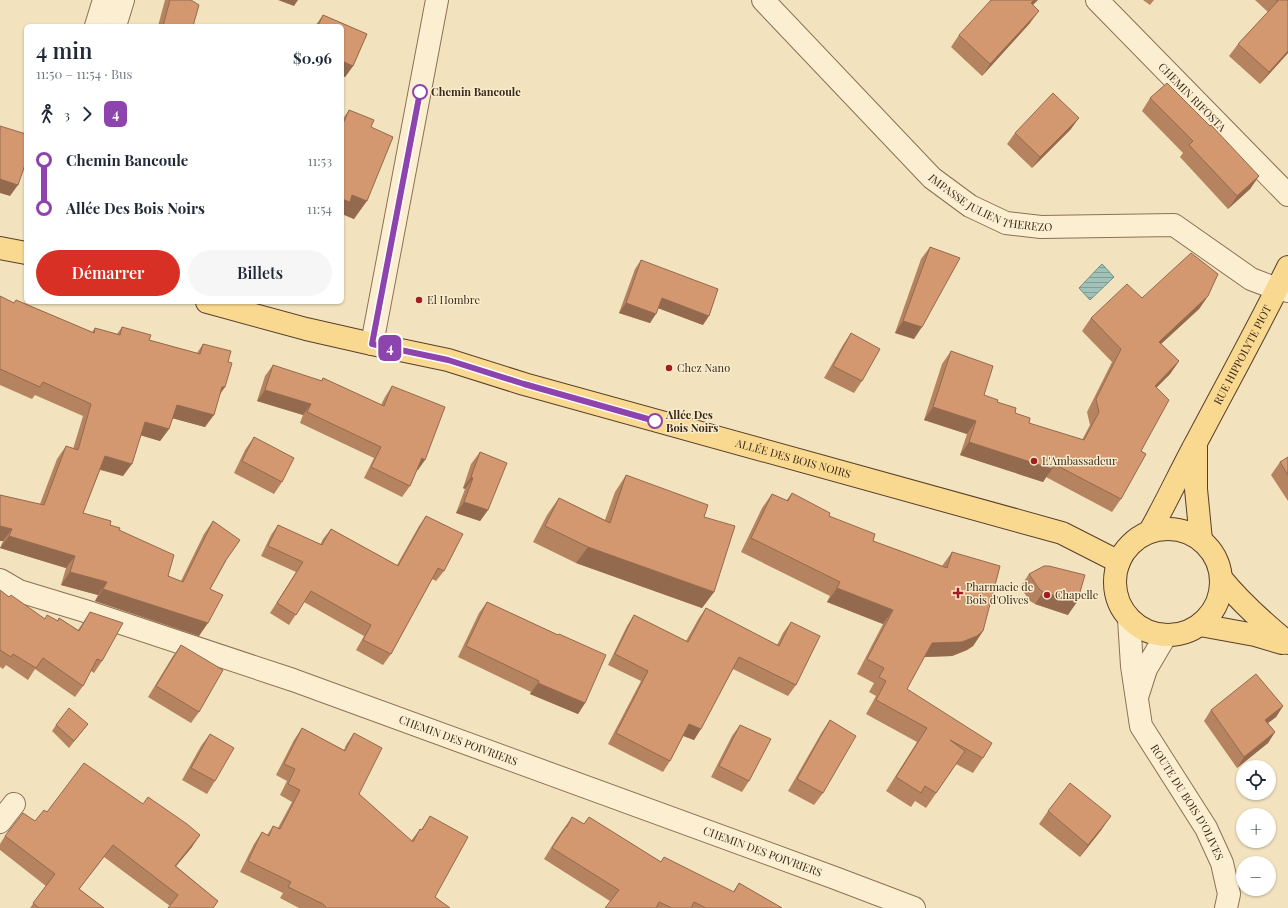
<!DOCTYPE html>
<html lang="fr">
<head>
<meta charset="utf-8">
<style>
  body { margin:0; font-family:"Playfair Display",serif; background:#f6f6f7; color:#1f2937; height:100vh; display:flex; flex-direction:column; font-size:15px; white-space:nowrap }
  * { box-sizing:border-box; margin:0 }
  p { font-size:13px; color:#747a83 }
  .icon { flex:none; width:22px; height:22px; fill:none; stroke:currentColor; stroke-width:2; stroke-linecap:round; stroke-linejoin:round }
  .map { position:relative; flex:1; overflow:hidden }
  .sheet { position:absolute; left:24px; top:24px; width:320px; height:280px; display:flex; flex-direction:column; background:#fff; border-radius:6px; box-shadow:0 1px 3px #0004 }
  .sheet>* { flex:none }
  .badge { padding:0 8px; border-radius:6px; font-size:14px; line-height:26px }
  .controls { position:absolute; left:1236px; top:760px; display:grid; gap:8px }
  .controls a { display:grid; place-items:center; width:40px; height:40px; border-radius:50%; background:#fff; box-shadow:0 1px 3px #0004; font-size:20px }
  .map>.badge { position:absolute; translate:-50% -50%; box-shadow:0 0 0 2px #fff }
  .legs { display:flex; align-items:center; gap:6px; height:44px; padding:0 12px; font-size:13px }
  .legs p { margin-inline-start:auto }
  .summary { display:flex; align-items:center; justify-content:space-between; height:68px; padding:0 12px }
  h1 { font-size:22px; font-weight:600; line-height:30px }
  .cta { display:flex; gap:8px; margin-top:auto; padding:8px 12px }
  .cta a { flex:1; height:46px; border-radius:24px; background:#d93025; color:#fff; font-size:16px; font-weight:600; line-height:46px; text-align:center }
  .cta a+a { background:#f6f6f7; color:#1f2937 }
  ul { padding:0 12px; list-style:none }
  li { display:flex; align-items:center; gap:14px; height:48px; font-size:15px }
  li i { display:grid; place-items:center; width:6px; height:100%; margin:0 5px; background:currentColor }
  li i::after { content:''; width:10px; height:10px; margin:-5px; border:3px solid; border-radius:50%; background:#fff }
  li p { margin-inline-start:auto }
  li:first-child i { background:linear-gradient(#0000 50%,currentColor 0) }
  li:last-child i { background:linear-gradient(currentColor 50%,#0000 0) }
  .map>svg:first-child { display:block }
</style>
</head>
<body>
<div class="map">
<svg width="1288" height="908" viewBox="0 0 1288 908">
  <defs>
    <pattern id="water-rules" width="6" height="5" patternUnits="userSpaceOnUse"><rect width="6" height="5" fill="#a1c2b8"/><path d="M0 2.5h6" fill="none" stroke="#849e95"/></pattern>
  </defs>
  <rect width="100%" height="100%" fill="#f2e2bd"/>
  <path fill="url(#water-rules)" stroke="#689186" d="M1102,264L1114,277L1090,300L1079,288Z"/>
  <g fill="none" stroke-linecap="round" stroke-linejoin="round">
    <defs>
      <g id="minor">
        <path id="s1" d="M763,0L932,178L970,206L1006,223L1041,227L1174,225L1251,279L1277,289L1288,291"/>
        <path id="s2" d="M1097,0L1288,195"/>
        <path d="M96,26L104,0"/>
        <path d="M115,26L123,0"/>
        <path d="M372,344L437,0"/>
        <path id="s3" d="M0,580L19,591L85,611L293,680L835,878L914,908"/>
        <path id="s4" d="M1129,619L1132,666L1141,726L1206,828L1222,863L1229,894L1226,908"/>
        <path d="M1138,694L1146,669L1166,635"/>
        <path d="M0,822L14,804"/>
      </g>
      <g id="major">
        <path d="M0,248L26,253"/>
        <path id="s5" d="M207,302L306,329L372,344L448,360L524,384L1062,533L1119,562"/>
        <path d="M1196,447V489L1201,540"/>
        <circle cx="1168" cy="582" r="53"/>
        <path id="s6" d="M1150,531C1167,501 1181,470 1198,439C1228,382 1259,326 1288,267"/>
        <path d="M1221,578C1241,603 1264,623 1288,643"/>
        <path d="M1200,625L1255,635L1282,643"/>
      </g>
    </defs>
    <use href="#minor" stroke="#8b7155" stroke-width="24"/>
    <use href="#major" stroke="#583f2a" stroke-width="24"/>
    <use href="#minor" stroke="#fcefd1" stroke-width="22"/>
    <use href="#major" stroke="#f9d890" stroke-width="22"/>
  </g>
  <g fill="#b5835f">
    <path d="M165,0H191L193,26H158Z"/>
    <path d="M1143,0H1154L1150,5Z"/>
    <path d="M1255,0H1288V53L1260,84L1229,56L1238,44L1268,12Z"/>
    <path d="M1033,5L1030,23L982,76L951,47L959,35Z"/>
    <path d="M323,15L367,34L353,66L345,77L342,76V26H315Z"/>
    <path d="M1150,98L1259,176L1250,189L1228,209L1180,157L1183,153L1142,111Z"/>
    <path d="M349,110L371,127L354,219L342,214V120Z"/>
    <path d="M1071,129L1032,168L1007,144L1015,133Z"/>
    <path d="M930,247L914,339L895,333L921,259Z"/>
    <path d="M641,260L703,325L658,308L650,323L619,313L635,269Z"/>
    <path d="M0,296L14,303L16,300L92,332L95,328L117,334L122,327L149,340L197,353L203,344L228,362L220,395L205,427L172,418L169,429L160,441L141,435L123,476L100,470L83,513L110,525L119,530L168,576L181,581L204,534L213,521L226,561L210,589L199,636L95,601L98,595L61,585L66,568L0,548L3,541H0V495L40,504L57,459L66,446L73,449L83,416L35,395L32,399L0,385Z"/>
    <path d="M1208,296L1199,309L1161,344L1179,361L1170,374L1157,387L1141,451L1121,499L1112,512L1046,477L1043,482L960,455L967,434L924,420L942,364L951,351L984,395L997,402L1029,423L1082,440L1090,425L1087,412L1112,362L1082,331L1091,318L1142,298Z"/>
    <path d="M851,333L862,381L854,393L824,378L843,345Z"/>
    <path d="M273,365L321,381L323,378L381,405L385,397L392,386L418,470H417L410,486L402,497L364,478L374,458L300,423L303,415L257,401L265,376Z"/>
    <path d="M254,437L282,482L274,494L234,473L245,450Z"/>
    <path d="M480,452L488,510L480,521L456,513L465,489L463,488L471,464Z"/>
    <path d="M1288,457V501L1271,475L1280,462Z"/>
    <path d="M626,475L704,517L714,592L702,608L576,563L533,542L547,515L559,498L605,520L615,492Z"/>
    <path d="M792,493L829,516L873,541L942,566L952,552L983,631L973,646L967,650L952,656L924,657L907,689L983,758L973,773L956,764L926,808L915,801L911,807L886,791L917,742L866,714L876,696L869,692L874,683L857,674L883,624L827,602L830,596L741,552L762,508L772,494L786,501Z"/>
    <path d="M426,516L444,571L436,581L432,579L391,654L383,665L356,650L364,636L304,602L289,625L270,613L296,572L261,556L271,535L278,525L320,545L323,539L331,529L397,565L419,526Z"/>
    <path d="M1029,574L1068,615L1035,604L1030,601L1020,587Z"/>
    <path d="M0,590L9,597L45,619L57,621L59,618L78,630L90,612L102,661L94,673L91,671L83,686L75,697L35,669L28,680L6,665L3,669L0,667Z"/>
    <path d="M487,602L558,635L585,703L578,714L530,694L531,692L458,657L479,613Z"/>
    <path d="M706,608L777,645L783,633L791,622L796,685L788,696L733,669L694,740L683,736L670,761L663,772L608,744L641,681L608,665L627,626L634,615L686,641L699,618Z"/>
    <path d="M181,645L199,712L191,723L148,697L173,656Z"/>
    <path d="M1283,706L1276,717L1268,723L1275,732L1268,743L1237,768L1204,721L1211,710Z"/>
    <path d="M830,720L823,793L814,805L788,791L822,732Z"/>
    <path d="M88,724L69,748L52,731L56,725Z"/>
    <path d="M740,725L749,781L742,792L711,777L732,736Z"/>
    <path d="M302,728L344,750L346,745L354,733L359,794L411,841L420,829L421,830L430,816L435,897L450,908H299L280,898L283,893L240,872L254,844L262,832L267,835L273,826L278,828L292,802L280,795L287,781L276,775L294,740Z"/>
    <path d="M210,734L215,781L207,794L182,780L201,746Z"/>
    <path d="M1048,811L1102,829L1080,857L1039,824Z"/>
    <path d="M47,812L192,847L176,866L218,901L170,906L104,857L79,889L104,908H30L46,886L0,850V844L5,836L35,821Z"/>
    <path d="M572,817L584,824L589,817L661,862L664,857L733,892L739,883L782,908H605L610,901L544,859L557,838Z"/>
  </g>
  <g fill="#946a4e">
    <path d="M278,0H298L294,6Z"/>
    <path d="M1034,0H1038L1023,15L1031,3Z"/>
    <path d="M1039,11L1030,23L982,76L990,64Z"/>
    <path d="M1288,51V53L1260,84L1269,72Z"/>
    <path d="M342,61L353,66L345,77L342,76Z"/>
    <path d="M1079,118L1071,129L1032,168L1040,157Z"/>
    <path d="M1259,176L1250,189L1228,209L1237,196Z"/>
    <path d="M0,179L18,185L10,196L0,193Z"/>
    <path d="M352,195L367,201L354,219L342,214V199Z"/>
    <path d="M1208,296L1199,309L1150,354L1159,342Z"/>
    <path d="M662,298L709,316L703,325L655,307Z"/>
    <path d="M626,303L656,314L650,323L619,313Z"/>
    <path d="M903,321L922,327L914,339L895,333Z"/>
    <path d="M1179,361L1170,374L1146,398L1155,386Z"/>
    <path d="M222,387H225L216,400Z"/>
    <path d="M265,390L311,404L303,415L257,401Z"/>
    <path d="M177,405L214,415L205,427L168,417Z"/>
    <path d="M933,407L976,421L967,434L924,420Z"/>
    <path d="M145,422L169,429L160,441L136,434Z"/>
    <path d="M969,442L1052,469L1043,482L960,455Z"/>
    <path d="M105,456L132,464L123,476L96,468Z"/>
    <path d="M422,458L425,460L418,470L414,469Z"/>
    <path d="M471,477L473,478L465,489L463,488Z"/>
    <path d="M464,502L488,510L480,521L456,513Z"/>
    <path d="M0,526L12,529L3,541H0Z"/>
    <path d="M9,536L75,556L66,568L0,548Z"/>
    <path d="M588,547L714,592L702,608L576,563Z"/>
    <path d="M70,572L107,582L98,595L61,585Z"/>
    <path d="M837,588L893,610L883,624L827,602Z"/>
    <path d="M103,589L208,623L199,636L95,601Z"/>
    <path d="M1043,592L1077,602L1068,615L1035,604Z"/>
    <path d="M983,631L973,646L967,650L952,656L922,657L932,643Z"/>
    <path d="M538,683L585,703L578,714L530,694Z"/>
    <path d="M1283,706L1276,717L1257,731L1265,720Z"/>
    <path d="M689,724L701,729L694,740L681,735Z"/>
    <path d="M1275,732L1268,743L1237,768L1244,757Z"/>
    <path d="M1111,816L1102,829L1080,857L1088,845Z"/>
    <path d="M200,835L192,847L167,877L175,866Z"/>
  </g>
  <g fill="#d3986f" stroke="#946a4e">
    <path d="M170,0H191L199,5L193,26H163Z"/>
    <path d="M991,0H1034L1031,3L1039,11L990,64L959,35Z"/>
    <path d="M1276,0H1288V51L1269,72L1238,44L1278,1Z"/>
    <path d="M323,15L367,34L353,66L342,61V26H318Z"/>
    <path d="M1167,83L1210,126L1211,125L1259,176L1237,196L1189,145L1193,141L1150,98Z"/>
    <path d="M1053,93L1079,118L1040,157L1015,133Z"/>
    <path d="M349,110L374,120L371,127L393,137L367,201L352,195L350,202L342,199V126Z"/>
    <path d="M0,126L26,134V162L18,185L0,179Z"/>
    <path d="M930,247L960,258L922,327L903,321Z"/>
    <path d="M1191,253L1218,274L1208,296L1159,342L1179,361L1155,386L1169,400L1141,451L1146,454L1121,499L1054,464L1052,469L969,442L976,421L933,407L951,351L993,366L984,395L998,400L997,402L1016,408L1015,413L1030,418L1029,423L1084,440L1099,412L1096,399L1121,349L1091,318L1127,284L1142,298Z"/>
    <path d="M641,260L718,289L709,316L662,298L656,314L626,303Z"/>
    <path d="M0,296L14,303L16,300L94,333L95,328L120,335L122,327L151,335L149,340L200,354L203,344L231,351L228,362L232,363L225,387H222L214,415L177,405L169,429L145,422L132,464L105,456L83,513L111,521L110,525L120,528L119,530L174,555L168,576L183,582L213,521L240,540L226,560L210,589L223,595L208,623L103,589L107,582L70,572L75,556L9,536L12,529L0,526V495L44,505L66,446L78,450L91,404L43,382L40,387L0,369Z"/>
    <path d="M851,333L880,349L862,381L833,366Z"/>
    <path d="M273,365L322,381L323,378L384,406L392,386L445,407L425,460L422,458L410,486L371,467L381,447L307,412L311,404L265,390Z"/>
    <path d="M254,437L294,458L282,482L242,461Z"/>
    <path d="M480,452L507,463L488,510L464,502L473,478L471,477Z"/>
    <path d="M1288,457V475L1280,462Z"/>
    <path d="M626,475L708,505L704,517L735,526L714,592L588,547L545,526L559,498L610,523Z"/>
    <path d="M792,493L830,513L829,516L875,534L873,541L947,568L952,552L1000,566L983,631L977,636L962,642L932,643L907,689L992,743L983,758L950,740L965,751L936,793L925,786L921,793L896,777L927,728L876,700L886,681L879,677L884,668L867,659L893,610L837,588L840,582L751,538L772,494L788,501Z"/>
    <path d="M426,516L463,534L444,571L438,568L391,654L363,640L371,625L311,591L296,615L277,603L303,562L268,546L278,525L322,545L331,529L398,566Z"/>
    <path d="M1044,566H1049L1085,575L1077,602L1043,592L1039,589L1029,574Z"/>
    <path d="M0,590L9,597L11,595L45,619L47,615L58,621L59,618L79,631L90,612L123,623L102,661L97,659L83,686L43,658L36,668L13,654L11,657L0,650Z"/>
    <path d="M487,602L558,635L559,634L606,655L585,703L538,683L539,681L466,646Z"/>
    <path d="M706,608L779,646L791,622L820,636L796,685L739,657L701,729L689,724L670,761L616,733L648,671L615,654L634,615L688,642Z"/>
    <path d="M181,645L223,670L199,712L156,686Z"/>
    <path d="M1256,674L1283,706L1265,720L1275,732L1244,757L1211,710Z"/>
    <path d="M69,708L88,724L74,741L56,725Z"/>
    <path d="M830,720L856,736L823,793L797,779Z"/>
    <path d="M740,725L771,739L749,781L719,766Z"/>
    <path d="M302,728L345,751L354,733L382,748L359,794L413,842L420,829L422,830L430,816L468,837L435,897L450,908H327L323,904L288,887L291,882L248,861L262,832L269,836L273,826L280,829L300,790L288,784L295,769L284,764Z"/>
    <path d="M210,734L234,748L215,781L191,768Z"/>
    <path d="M84,763L143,804L148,797L187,824L200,835L175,866L218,901L213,908H168L178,895L113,845L79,889L104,908H39L33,903L55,874L5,836L23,813L35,821L44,810L47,812Z"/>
    <path d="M1070,783L1111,816L1088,845L1048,811Z"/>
    <path d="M572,817L584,824L589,817L661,862L664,857L734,892L739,883L782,908H706L694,902L691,908H672L659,902L656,908H605L619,890L552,848L566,827H567Z"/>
  </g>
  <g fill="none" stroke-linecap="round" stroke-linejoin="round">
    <defs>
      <path id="line-1" d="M420,92L372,344L448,360L524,384L655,421"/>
    </defs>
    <use href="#line-1" stroke="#fff" stroke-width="9"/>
    <use href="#line-1" stroke="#8e44ad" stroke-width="6"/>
  </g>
  <g fill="#fff" stroke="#8e44ad" stroke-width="2">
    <circle cx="420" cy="92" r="7"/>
    <circle cx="655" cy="421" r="7"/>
  </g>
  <g fill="#9f1f21" stroke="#f8eccd" stroke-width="1.5">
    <circle cx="419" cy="300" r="4"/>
    <circle cx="669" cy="368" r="4"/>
    <circle cx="1034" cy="461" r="4"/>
    <path d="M956 587h4v4h4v4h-4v4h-4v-4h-4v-4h4z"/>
    <circle cx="1047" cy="595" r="4"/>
  </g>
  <g text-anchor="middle" stroke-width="3" stroke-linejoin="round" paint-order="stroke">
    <g font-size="11" font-weight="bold" fill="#39291b" stroke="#f8eccd" text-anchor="start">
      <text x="431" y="96">Chemin Bancoule</text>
      <text x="666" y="419">Allée Des<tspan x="666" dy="13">Bois Noirs</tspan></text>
    </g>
    <g font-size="11" fill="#39291b" stroke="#f8eccd">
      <text dy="4" stroke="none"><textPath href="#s2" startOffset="136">CHEMIN RIFOSTA</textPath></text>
      <text dy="4" stroke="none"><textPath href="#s1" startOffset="311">IMPASSE JULIEN THEREZO</textPath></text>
      <text dy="4" stroke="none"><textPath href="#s6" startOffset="199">RUE HIPPOLYTE PIOT</textPath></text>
      <text dy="4" stroke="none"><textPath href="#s5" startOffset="607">ALLÉE DES BOIS NOIRS</textPath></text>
      <text dy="4" stroke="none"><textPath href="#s3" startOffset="486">CHEMIN DES POIVRIERS</textPath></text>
      <text dy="4" stroke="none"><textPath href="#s4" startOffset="197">ROUTE DU BOIS D'OLIVES</textPath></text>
      <text dy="4" stroke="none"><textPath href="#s3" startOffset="810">CHEMIN DES POIVRIERS</textPath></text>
    </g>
    <g font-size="11" fill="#39291b" stroke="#f8eccd" text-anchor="start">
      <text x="427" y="304">El Hombre</text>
      <text x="677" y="372">Chez Nano</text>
      <text x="1042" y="465">L'Ambassadeur</text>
      <text x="966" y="591">Pharmacie de<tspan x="966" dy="13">Bois d'Olives</tspan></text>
      <text x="1055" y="599">Chapelle</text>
    </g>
  </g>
</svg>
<div class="controls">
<a><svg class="icon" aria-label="locate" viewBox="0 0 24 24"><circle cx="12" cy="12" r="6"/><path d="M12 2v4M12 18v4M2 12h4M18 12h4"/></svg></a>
<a>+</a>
<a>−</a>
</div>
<b class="badge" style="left:390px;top:348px;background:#8e44ad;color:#fff">4</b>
<section class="sheet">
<div class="summary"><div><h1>4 min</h1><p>11:50 – 11:54 · Bus</p></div><b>$0.96</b></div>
<div class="legs"><svg class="icon" aria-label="walk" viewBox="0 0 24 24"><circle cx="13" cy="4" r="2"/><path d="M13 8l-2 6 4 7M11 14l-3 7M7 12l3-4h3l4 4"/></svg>3<svg class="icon" aria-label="forward" viewBox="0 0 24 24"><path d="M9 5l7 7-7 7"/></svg><b class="badge" style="background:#8e44ad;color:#fff">4</b></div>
<ul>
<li><i style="color:#8e44ad"></i><b>Chemin Bancoule</b><p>11:53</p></li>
<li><i style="color:#8e44ad"></i><b>Allée Des Bois Noirs</b><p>11:54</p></li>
</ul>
<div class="cta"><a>Démarrer</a><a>Billets</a></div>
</section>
</div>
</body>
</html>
